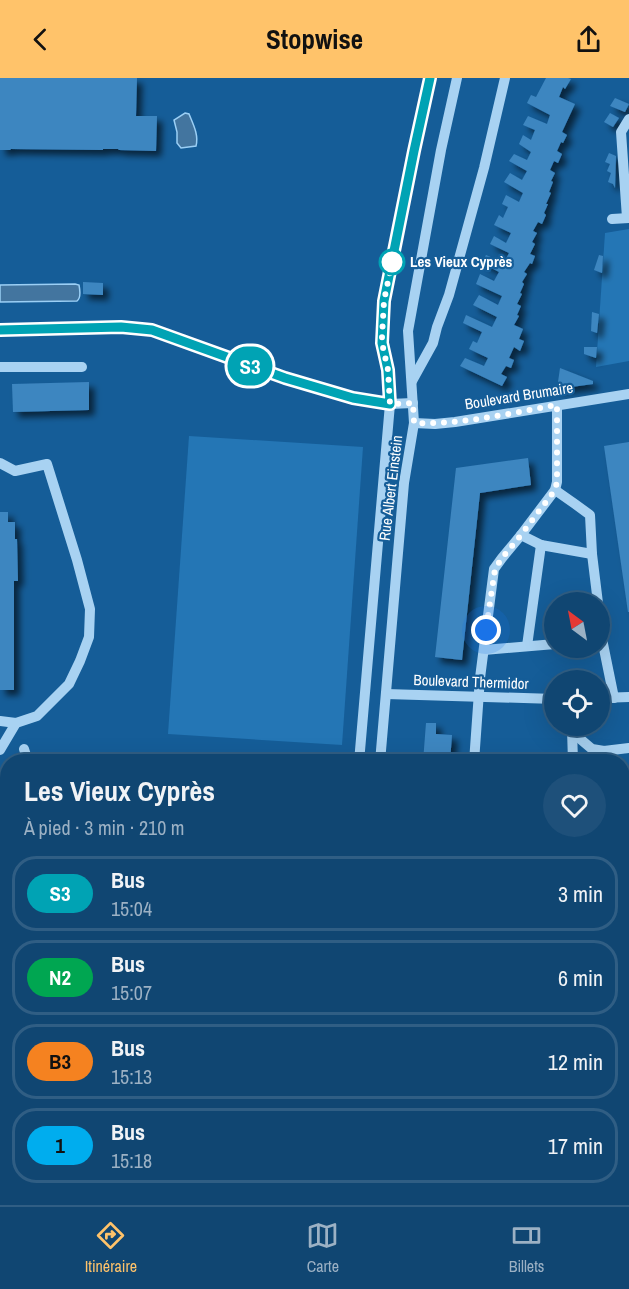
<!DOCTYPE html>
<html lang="fr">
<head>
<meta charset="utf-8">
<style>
  body { margin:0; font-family:"Archivo Narrow",sans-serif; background:#1e507a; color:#f1f3f6; height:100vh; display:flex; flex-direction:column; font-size:22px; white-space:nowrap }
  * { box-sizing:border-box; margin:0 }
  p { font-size:20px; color:#9cb1c4 }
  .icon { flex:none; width:33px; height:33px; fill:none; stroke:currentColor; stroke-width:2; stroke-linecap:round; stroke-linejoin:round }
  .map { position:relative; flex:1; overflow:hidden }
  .panel { position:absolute; left:0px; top:676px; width:630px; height:452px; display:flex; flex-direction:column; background:#104672; border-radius:24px 24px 0 0; box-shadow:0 6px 24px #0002,0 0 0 2px #305e84 }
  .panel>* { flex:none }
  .badge { padding:0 12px; border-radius:20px; font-size:21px; line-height:39px }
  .needle { width:39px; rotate:328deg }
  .tools { position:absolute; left:544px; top:514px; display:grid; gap:12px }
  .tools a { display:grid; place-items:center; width:66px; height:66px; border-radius:50%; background:#104672; box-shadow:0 6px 24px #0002,0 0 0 2px #305e84; font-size:30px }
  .you { position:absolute; width:30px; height:30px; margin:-15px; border:4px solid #fff; border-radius:50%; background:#1a73e8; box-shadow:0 0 0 9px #1a73e833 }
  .map>.badge { position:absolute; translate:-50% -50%; box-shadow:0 0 0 3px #fff }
  .round { display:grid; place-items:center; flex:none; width:63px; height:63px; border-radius:32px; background:#1e507a }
  .headline { display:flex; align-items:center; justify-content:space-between; height:102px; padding:0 24px }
  h1 { font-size:28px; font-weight:700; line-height:45px }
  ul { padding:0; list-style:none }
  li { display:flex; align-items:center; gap:18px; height:75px; margin:0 12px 9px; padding:0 12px; border:3px solid #305e84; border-radius:24px }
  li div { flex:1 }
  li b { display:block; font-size:22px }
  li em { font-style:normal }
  li .badge { min-width:66px; font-weight:700; text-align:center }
  header { display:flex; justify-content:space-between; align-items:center; height:78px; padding:0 24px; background:#ffc36a; color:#111; font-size:27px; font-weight:700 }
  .tabs { display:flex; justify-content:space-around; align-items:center; height:84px; border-top:2px solid #305e84; background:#104672; font-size:16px; color:#9cb1c4 }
  .tabs a { display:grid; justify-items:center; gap:3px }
  .tabs .selected { color:#ffc36a }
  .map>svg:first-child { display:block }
</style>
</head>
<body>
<header><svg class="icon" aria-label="back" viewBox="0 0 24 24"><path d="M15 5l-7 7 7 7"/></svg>Stopwise<svg class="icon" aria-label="share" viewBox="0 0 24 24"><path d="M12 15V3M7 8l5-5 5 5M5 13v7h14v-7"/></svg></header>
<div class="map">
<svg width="629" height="1127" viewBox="0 0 629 1127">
  <defs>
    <filter id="shadow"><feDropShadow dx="5.5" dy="5.5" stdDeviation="3" flood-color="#0009"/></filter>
  </defs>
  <rect width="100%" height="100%" fill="#155d98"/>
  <g fill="#2476b5">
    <path d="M629,151V283L596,289L605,155Z"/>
    <path d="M189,358L363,369L342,667L168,656Z"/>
    <path d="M622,857H629V1044L622,1040Z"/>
  </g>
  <g fill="#43759f" stroke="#9bcff5" stroke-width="1.5">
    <path d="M185,35L189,36C193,46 199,57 196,68L181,70L177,65V54L174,42Z"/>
    <path d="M75,206L79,207C80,212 81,220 77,223L0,224V207Z"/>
  </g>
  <g fill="#3e86c0" filter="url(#shadow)">
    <path d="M0,0H137L136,38H157L156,73L119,72L118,71H103V72L11,71L10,72H0Z"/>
    <path d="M546,0H568L571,1L565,11L563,9L559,19L575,26L562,54L567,57L563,65L561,64L557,73L562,76L558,85L554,83L550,92L555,95L551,103L553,104L549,114L551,115L546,126H548L544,135L546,137L542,146L538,144L533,153L537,155L532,164L535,166L530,176L535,178L532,186L530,185L524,194L527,196L522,204L524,206L520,215L522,216L517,226L521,228L517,237L519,238L514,247L523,251L519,261L524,263L520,273L514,269L509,280L514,282L511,290L506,288L501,296L507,299L502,308L460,288L465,280L484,288L488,280L469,271L473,263L477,265L482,254L463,245L466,237L492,249L497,239L473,227L479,217L498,227L502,218L476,206L480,196L494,203L499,194L482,185L486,177L504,185L509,175L490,166L494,158L506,165L511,155L494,147L499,137L503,140L508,129L502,126L506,117L519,124L523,115L504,104L510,95L522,102L527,93L509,83L514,76L527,82L531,74L519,66L523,57L531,62L535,52L523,47L528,38L547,46L550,37L527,25L531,17L536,19Z"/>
    <path d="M615,20L629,26L625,34L610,28Z"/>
    <path d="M610,35L619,40L613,49L604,44Z"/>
    <path d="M609,75L616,78L615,110L613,106L608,104L611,95L607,93L610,86L605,84Z"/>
    <path d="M599,177L603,178L602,195L594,192Z"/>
    <path d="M83,204L103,205V217L83,216Z"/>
    <path d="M592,234L599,236L597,255L591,253Z"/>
    <path d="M584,269H597L596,280L584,276Z"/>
    <path d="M560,290L593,303V306L557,311Z"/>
    <path d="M89,304V332L13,334L12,306Z"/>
    <path d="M629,364V534H628L604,368Z"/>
    <path d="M528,380L531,407L480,415L462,582L435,579L456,390Z"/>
    <path d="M0,434H8V444H15V461H17L18,503H14V612H0Z"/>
    <path d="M426,645H436V656L452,657L450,684H423Z"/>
    <path d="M622,806L629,823V828L622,829Z"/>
    <path d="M8,1077V1107H7L0,1086V1079Z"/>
  </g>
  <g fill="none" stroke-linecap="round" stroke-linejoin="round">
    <g stroke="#a8d2f2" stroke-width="10">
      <path d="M627,140L621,54L629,41"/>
      <path d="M612,141L629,140"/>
      <path d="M0,252L121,249L152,252L269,295L353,320L390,326L413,325"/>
      <path d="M0,289H82"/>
      <path d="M412,303L433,265L437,249L449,217L484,90L505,0"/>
      <path d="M414,345L435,346L455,344L629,316"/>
      <path d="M0,385L15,393L47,386L77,482L90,531L89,559L80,583L69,606L37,638L16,645L0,672"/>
      <path d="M555,412L575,426L590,437L592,476L598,525"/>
      <path d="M521,457L541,467L592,476"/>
      <path d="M600,544L602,561L614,620"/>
      <path d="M527,568L541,467"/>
      <path d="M484,572L555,566"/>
      <path d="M386,616L555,621"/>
      <path d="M600,620L629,619"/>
      <path d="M0,643L16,645"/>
      <path d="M572,651L573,684"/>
      <path d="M572,654L592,671L604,673L629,670"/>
      <path d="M24,671L28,684"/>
      <path d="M359,684L390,326L388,292L383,265L384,223L413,73L430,0"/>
      <path d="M380,684L404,405L414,345L408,253L441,72L457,0"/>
      <path d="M474,684L480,600L494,491L502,480L521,457L555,412L557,404V328"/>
      <path d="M0,749L8,743"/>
      <path d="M0,808L8,817"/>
      <path d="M622,845H629"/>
      <path d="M622,1064L629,1074"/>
      <path d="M140,1120L144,1127"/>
      <path d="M253,1120L260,1127"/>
      <path d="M328,1120L330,1127"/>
      <path d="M589,1123L629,1126"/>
      <path d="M295,1127L298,1120"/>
    </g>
  </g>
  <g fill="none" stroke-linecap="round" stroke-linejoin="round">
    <defs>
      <path id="line" d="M0,252L121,249L152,252L285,300L353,320L390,326L388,292L382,265L384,223L414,73L430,0"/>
    </defs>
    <use href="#line" stroke="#fff" stroke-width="14"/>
    <use href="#line" stroke="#00a3b4" stroke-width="9"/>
    <path stroke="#fff" stroke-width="6" stroke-dasharray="0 10.8" d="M392,184L393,179L384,223L382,258V265L388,292L390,326L413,325L414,345C462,347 510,335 557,327V404L555,412L521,457L502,480L495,491L486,552"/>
  </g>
  <circle fill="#fff" stroke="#00a3b4" stroke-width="3" cx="392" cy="184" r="12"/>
  <g text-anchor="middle" stroke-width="4.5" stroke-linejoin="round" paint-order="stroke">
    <g font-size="15" font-weight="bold" fill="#fff" stroke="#155d98" text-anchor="start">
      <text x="410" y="189">Les Vieux Cyprès</text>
    </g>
    <g font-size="15" fill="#fff" stroke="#155d98">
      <text transform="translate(519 318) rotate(-9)" y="5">Boulevard Brumaire</text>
      <text transform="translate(391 410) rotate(-83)" y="5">Rue Albert Einstein</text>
      <text transform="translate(471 604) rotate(2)" y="5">Boulevard Thermidor</text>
    </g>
  </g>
</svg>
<div class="tools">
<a><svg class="needle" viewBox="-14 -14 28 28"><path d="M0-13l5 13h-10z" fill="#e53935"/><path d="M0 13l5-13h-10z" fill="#9cb1c4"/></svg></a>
<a><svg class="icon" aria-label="locate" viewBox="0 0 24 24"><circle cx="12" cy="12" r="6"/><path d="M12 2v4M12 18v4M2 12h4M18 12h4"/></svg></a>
</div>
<div class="you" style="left:486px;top:552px"></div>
<b class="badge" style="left:250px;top:288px;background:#00a3b4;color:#fff">S3</b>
<section class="panel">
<div class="headline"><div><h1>Les Vieux Cyprès</h1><p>À pied · 3 min · 210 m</p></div><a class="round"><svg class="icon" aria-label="heart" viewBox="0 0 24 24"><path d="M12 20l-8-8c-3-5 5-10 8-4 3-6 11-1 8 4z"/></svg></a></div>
<ul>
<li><span class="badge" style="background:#00a3b4;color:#fff">S3</span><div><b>Bus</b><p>15:04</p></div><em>3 min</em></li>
<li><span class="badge" style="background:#00a651;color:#fff">N2</span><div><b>Bus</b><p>15:07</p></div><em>6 min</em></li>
<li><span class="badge" style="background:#f58220;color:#111">B3</span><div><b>Bus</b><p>15:13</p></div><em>12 min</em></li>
<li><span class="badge" style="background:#00adee;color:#111">1</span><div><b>Bus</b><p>15:18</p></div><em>17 min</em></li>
</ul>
</section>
</div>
<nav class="tabs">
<a class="selected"><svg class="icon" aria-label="directions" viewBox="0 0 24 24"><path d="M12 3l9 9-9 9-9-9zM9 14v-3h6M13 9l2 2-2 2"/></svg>Itinéraire</a>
<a><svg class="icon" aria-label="map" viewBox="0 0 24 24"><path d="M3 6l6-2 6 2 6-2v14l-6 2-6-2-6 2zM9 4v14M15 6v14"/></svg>Carte</a>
<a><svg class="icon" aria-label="tickets" viewBox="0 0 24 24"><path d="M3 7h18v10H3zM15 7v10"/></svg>Billets</a>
</nav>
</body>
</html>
